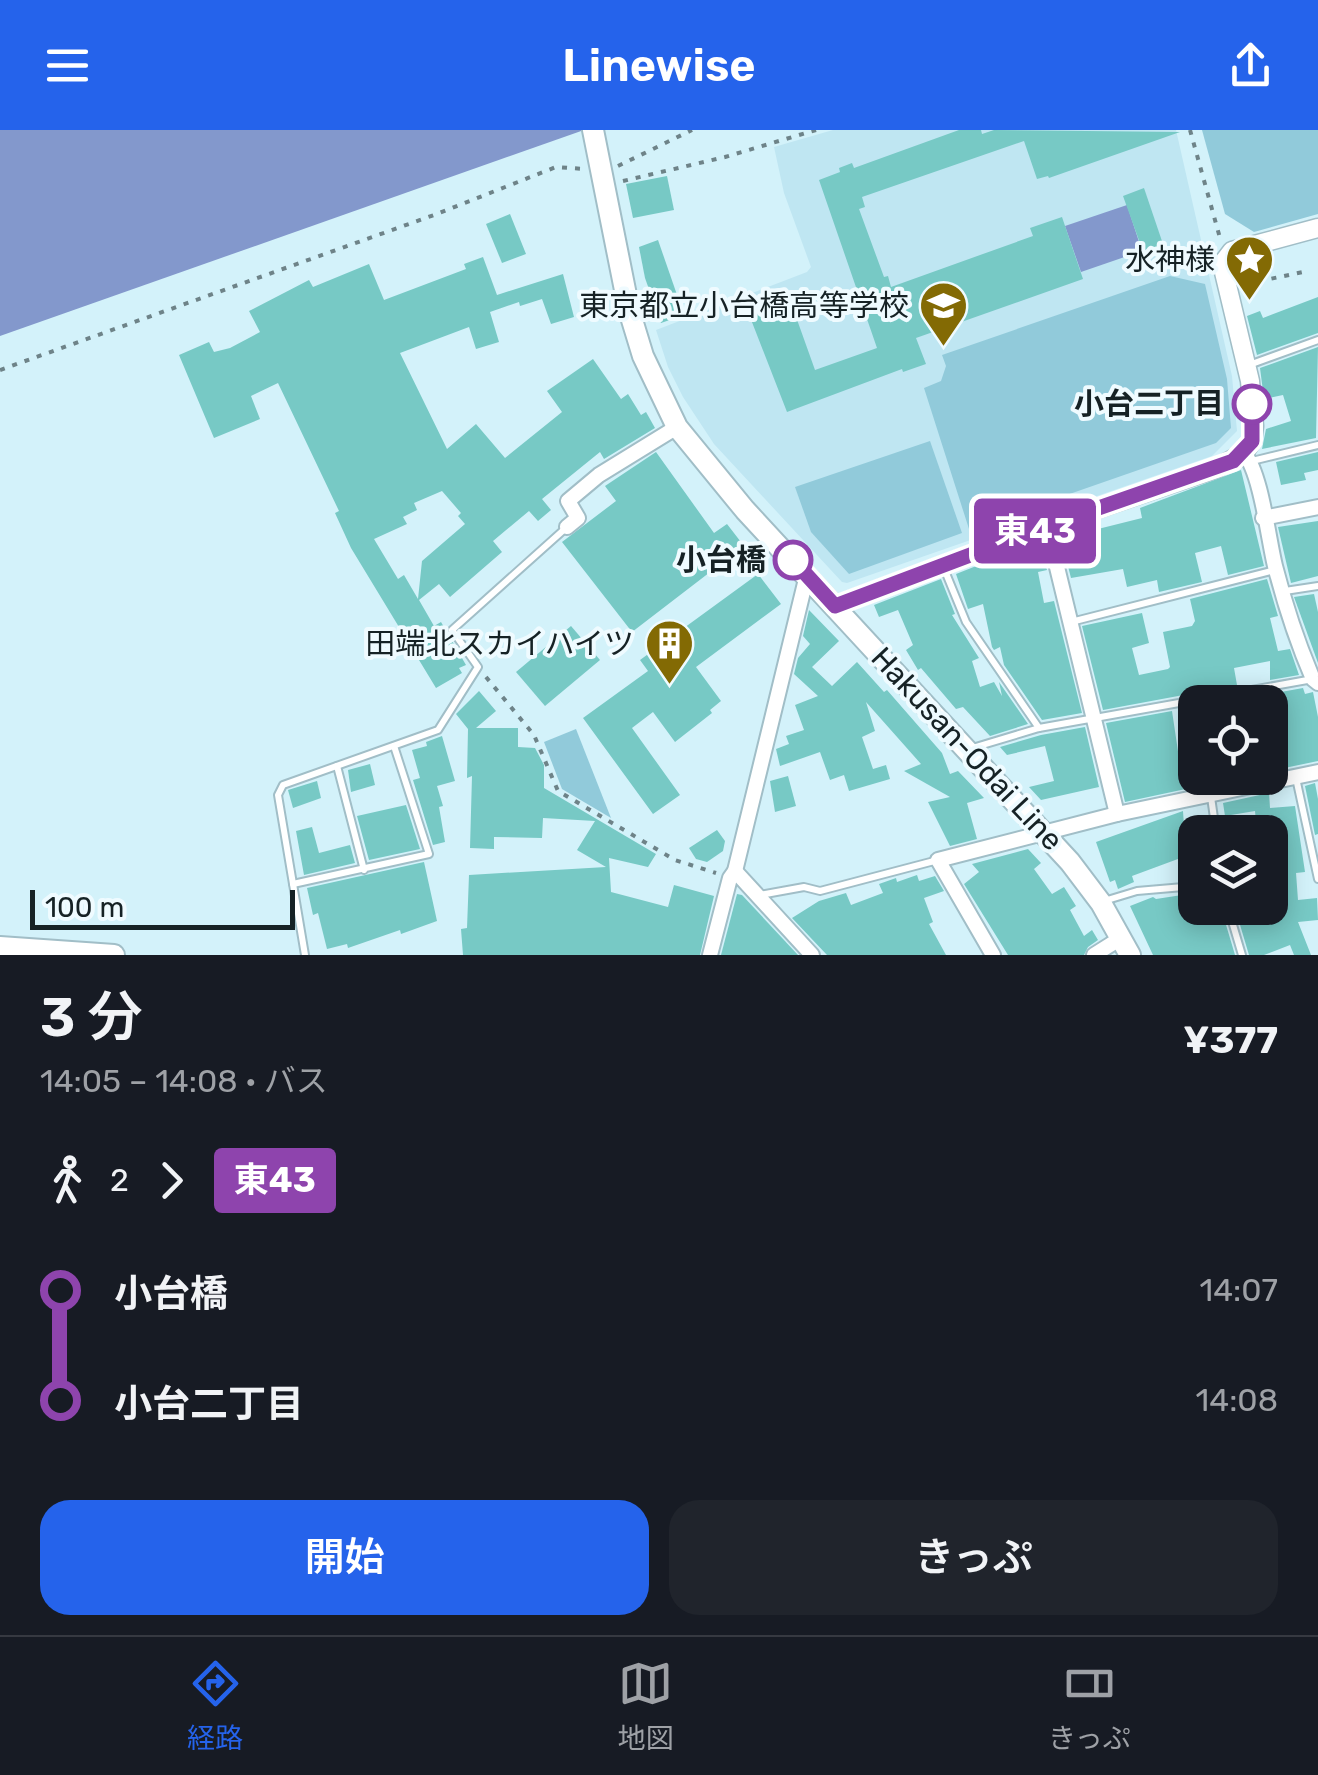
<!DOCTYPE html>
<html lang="ja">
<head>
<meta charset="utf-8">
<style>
  body { margin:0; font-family:Rubik,"Noto Sans JP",sans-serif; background:#20242c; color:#f1f3f6; height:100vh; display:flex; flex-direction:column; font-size:38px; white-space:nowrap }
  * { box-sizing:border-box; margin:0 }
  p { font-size:32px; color:#9ea1a6 }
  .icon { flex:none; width:55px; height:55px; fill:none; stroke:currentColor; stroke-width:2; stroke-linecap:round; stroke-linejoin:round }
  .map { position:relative; height:825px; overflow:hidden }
  .details { display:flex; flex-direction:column; background:#171b24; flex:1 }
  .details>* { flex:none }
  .badge { padding:0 20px; border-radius:8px; font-size:35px; line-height:65px }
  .buttons { position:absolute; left:1178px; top:555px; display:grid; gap:20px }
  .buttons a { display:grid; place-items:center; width:110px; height:110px; border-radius:20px; background:#171b24; box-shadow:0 5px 25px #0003; font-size:50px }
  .scale { position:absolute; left:30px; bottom:25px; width:265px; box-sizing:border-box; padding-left:10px; border:5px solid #162225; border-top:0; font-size:28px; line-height:35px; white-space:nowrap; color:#162225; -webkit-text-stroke:8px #effbff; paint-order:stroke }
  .map>.badge { position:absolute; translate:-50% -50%; box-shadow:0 0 0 5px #fff }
  .legs { display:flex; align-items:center; gap:15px; height:110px; padding:0 40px; font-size:32px }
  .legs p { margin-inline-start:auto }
  .headline { display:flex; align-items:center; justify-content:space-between; height:170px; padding:0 40px }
  h1 { font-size:55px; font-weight:600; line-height:75px }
  .primary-button { display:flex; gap:20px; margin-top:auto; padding:20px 40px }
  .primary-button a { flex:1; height:115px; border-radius:30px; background:#2563eb; color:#fff; font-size:40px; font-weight:600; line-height:115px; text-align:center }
  .primary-button a+a { background:#20242c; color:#f1f3f6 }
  ul { padding:0 40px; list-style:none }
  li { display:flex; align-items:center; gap:35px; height:110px; font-size:38px }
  li i { display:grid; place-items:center; width:15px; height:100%; margin:0 12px; background:currentColor }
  li i::after { content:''; width:25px; height:25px; margin:-12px; border:8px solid; border-radius:50%; background:#171b24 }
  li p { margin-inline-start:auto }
  li:first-child i { background:linear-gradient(#0000 50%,currentColor 0) }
  li:last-child i { background:linear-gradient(currentColor 50%,#0000 0) }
  header { display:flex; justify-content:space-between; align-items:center; height:130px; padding:0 40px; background:#2563eb; color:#fff; font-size:45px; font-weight:600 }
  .menu { display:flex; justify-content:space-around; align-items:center; height:140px; border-top:2px solid #363941; background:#171b24; font-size:28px; color:#9ea1a6 }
  .menu a { display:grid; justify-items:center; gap:5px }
  .menu .on { color:#2563eb }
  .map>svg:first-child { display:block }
</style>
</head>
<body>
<header><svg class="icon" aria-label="menu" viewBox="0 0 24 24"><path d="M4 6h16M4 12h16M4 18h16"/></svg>Linewise<svg class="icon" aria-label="share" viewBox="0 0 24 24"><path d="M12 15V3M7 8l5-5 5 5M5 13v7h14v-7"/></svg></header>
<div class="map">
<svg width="1318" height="825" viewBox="0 0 1318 825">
  <rect width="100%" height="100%" fill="#d3f2fa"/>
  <path fill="#bfe6f2" d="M833,0H1176L1232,246L1237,301L1212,326L847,453L842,452L714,314L683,267L668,237L656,200L807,142L811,137L784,63L774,17Z"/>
  <g fill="#91cada">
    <path d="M1202,0H1318V84L1254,102L1225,84Z"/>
    <path d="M1170,146L1205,154L1227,249L1231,298L1216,313L969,399L924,258L941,251L946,236L942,225Z"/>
    <path d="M930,311L962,403L849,444L811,402L795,357Z"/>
    <path d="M576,599L611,688L562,659L544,612Z"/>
  </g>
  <g fill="#8398cc">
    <path d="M0,0H584L0,206Z"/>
    <path d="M1127,75L1142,121L1081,142L1065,96Z"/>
  </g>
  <g fill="#77c9c5" fill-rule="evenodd">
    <path d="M959,0H981L982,4L994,0L1180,2L1049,48L1048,46L1037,49L1024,11L862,67L865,77L859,79L884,147L888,146L891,157L1033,106L1030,98L1062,87L1083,149L916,208L926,234L903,242L902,239L787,282L750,187L781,176L785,187L795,184L815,240L877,218L819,50L840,42L839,38L852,33L854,38Z"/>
    <path d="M667,46L674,80L633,88L626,54Z"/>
    <path d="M1144,58L1165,120L1145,127L1123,66Z"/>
    <path d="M510,84L526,124L502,133L486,94Z"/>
    <path d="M658,110L684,185L661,193L645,148L639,117Z"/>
    <path d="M483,127L497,165L563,144L574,187L551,194L542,169L520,176L519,172L490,182L499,212L476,219L469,197L400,223L447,319L476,294L505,328L562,282L547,261L593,229L621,269L628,264L641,285L646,282L655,298L604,329L600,322L542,369L551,380L538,391L529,381L493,411L502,422L450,467L439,454L419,470L434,496L441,492L466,535L459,538L462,543L436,558L351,418L335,383L339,381L278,253L251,266L260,289L214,308L179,225L209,212L214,222L230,218L260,202L249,181L309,150L313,157L369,134L384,170L466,139L464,134ZM442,361L461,383L458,386L465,394L422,431L418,469L404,445L398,449L374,409L407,394L403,387L417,380L414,373Z"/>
    <path d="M1318,167V203L1257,225L1247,186L1260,181L1263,188Z"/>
    <path d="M1318,217L1316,308L1262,319L1266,299L1291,291L1283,265L1264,269L1260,238Z"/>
    <path d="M656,322L714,403L727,394L744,416L632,502L562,412L616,371L605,356Z"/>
    <path d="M1318,322V340L1304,343L1306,350L1281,355L1276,332Z"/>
    <path d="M1241,340L1264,436L1228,445L1221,416L1195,423L1202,452L1159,462L1157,450L1127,457L1123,439L1071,448L1060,405L1092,394L1094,400L1142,388L1140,378Z"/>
    <path d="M1318,391V446L1291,453L1278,397Z"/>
    <path d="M1042,422L1047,440L1038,442L1044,473L1054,471L1082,583L1042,590L1004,535L1000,517L994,520L992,517L983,474L968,479L956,444L989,431Z"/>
    <path d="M758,444L781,474L696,537L721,571L710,580L712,583L675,612L653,582L632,598L680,665L653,684L583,588L648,541L640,530Z"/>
    <path d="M941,449L955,484L952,485L979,528L972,531L980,557L994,552L1002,566L999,552L1028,594L990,606L963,577L956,579L921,538L918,540L906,520L913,515L898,480L879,487L874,475Z"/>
    <path d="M1267,449L1278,486L1270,488L1278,521L1290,519L1299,545L1270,550V531L1234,538L1237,555L1103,580L1082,496L1142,483L1149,513L1132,518L1139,545L1168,539L1170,537L1163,502L1192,496L1195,491L1190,469Z"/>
    <path d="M1314,464L1318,482V533L1294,467Z"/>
    <path d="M809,480L839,511L812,537L832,556L857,532L884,562L887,560L942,623L950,644L958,641L984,668L967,673L977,709L950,716L928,672L950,667L904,641L921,634L866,572L875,601L862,607L873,639L886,635L890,649L849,661L844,645L830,650L820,622L780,636L776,619L789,614L786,606L804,600L795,575L818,566L794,544L798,528L810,514L803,506Z"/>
    <path d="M571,496L600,530L545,576L516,542Z"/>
    <path d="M1303,558L1305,564L1313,562L1318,587V631L1270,641V564Z"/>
    <path d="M479,561L496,581L476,598H518V617L535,618L544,635V658L656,724L648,737L609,728L611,762L668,777L674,755L714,766L700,825H463L461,799L467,798L469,745L606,737L577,720L595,691L543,688L542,708L494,707V719L470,718L472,646L467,648L468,599L456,584Z"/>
    <path d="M1172,581L1179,628L1195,625V657L1125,672L1106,593Z"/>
    <path d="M1085,597L1099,657L1041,670L1029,657L1054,651L1045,616L1007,625L1000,617L1041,605Z"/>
    <path d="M442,606L455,651L437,656L443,676L439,677L445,712L433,715L413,650L420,648L412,620L427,616L426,612Z"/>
    <path d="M370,634L375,655L351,662L348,640Z"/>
    <path d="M788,646L796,676L775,682L770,651Z"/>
    <path d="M317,651L321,668L293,678L288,660Z"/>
    <path d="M1315,653L1318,669V704L1315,705L1305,656Z"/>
    <path d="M1269,663L1270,678L1295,676L1305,742L1296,743L1298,770L1317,768L1318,790L1298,792L1311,825H1294L1290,815L1264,825H1249L1235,778H1270V702H1257L1255,681L1225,686L1223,673Z"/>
    <path d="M406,675L420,719L369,730L357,686Z"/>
    <path d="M1183,681L1186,726L1132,746L1134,752L1118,759L1115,750L1110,752L1096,712Z"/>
    <path d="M312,697L319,723L350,715L355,733L304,745L296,701Z"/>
    <path d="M717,700L725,711L723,721L707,732L696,729L689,718Z"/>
    <path d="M1028,719L1041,733L1034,739L1052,764L1064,757L1076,776L1070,780L1084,806L1092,800L1098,810L1088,817L1084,825H1008L964,754L979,742L972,734Z"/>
    <path d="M424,732L437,791L401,804L400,800L348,818L347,814L327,819L318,783L313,785L307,758Z"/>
    <path d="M917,745L919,751L935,746L944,761L924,768L933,792L929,794L946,825H827L792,788L819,771L846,763L851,775L883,763L879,754L896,748L897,752Z"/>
    <path d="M1195,763V778H1221L1235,825H1153L1130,776L1153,767L1156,769Z"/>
    <path d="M737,764L742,765L798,825H721Z"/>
  </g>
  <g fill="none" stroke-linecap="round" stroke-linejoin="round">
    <defs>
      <g id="service">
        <path d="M1249,235L1318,210"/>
        <path d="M1252,331L1318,315"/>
        <path d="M943,436L966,492L1039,598"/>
        <path d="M1285,461L1318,456"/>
        <path d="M1071,492L1275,440"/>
        <path d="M969,619L1039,598L1313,549"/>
        <path d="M337,636L364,740"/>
        <path d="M1296,648L1318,749"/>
        <path d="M1211,667L1216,702"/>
        <path d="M293,754L429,724L394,616"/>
        <path d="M760,765L804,757L820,761L938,730"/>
        <path d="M1104,771L1137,761L1195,756"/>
        <path d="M1228,778L1242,825"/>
        <path d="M305,825L278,665L283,655L438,600L478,537L452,500L567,397"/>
      </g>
      <g id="minor">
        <path d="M1244,323C1261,343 1268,407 1275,436C1285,475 1297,512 1313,549L1318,553"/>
        <path d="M1263,388L1318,377"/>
        <path d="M1047,396L1117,684"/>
        <path d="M567,397L578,388L568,371L599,345L677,297"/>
        <path d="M735,741L812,825"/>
        <path d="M710,825L730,748L735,741L807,445"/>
        <path d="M993,825L938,730L1117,684L1318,642"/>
        <path d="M1094,825L1121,808"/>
      </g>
      <path id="tertiary" d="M835,476L1047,396L1217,338L1244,323L1252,311L1254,296L1250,251L1222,134L1232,121L1318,98"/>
      <g id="secondary">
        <path d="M593,0L629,180L643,226L677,297L745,380L1070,732L1101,773L1130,825"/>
        <path d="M0,817L114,825"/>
      </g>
    </defs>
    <use href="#service" stroke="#a1bec7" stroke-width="10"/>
    <use href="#minor" stroke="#a1bec7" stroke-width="18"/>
    <use href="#tertiary" stroke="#a1bec7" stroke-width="21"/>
    <use href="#secondary" stroke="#a1bec7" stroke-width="24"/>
    <g stroke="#6e8388" stroke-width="4" stroke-dasharray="5 8" stroke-linecap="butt">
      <path d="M1190,0L1220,108"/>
      <path d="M618,36L692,0"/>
      <path d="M623,51L725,27L816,0"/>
      <path d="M1254,130L1257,150"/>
      <path d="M1246,154L1303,142"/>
      <path d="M0,240L434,85L556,37L584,39"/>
      <path d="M486,547L534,605L558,661L675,730L716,743"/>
    </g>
    <use href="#service" stroke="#fff" stroke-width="6"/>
    <use href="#minor" stroke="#fff" stroke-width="14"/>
    <use href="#tertiary" stroke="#fff" stroke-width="18"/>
    <use href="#secondary" stroke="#fff" stroke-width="20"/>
  </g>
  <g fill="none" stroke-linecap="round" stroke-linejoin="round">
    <defs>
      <path id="line-1" d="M793,430L835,476L1047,396L1233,331L1252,311V274"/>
    </defs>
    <use href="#line-1" stroke="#fff" stroke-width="22"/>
    <use href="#line-1" stroke="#8e44ad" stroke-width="15"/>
  </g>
  <defs>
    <symbol id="sight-pin" viewBox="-11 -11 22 30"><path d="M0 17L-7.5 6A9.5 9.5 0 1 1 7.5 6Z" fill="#836a04" stroke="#effbff"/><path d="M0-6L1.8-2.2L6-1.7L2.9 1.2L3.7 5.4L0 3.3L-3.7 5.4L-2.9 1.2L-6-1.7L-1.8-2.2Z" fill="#fff"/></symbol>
    <symbol id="school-pin" viewBox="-11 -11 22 30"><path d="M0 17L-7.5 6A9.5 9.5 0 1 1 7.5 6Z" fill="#836a04" stroke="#effbff"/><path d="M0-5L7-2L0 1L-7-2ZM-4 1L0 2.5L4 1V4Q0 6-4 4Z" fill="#fff"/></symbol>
    <symbol id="building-pin" viewBox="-11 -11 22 30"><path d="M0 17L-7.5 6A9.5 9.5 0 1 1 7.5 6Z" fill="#836a04" stroke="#effbff"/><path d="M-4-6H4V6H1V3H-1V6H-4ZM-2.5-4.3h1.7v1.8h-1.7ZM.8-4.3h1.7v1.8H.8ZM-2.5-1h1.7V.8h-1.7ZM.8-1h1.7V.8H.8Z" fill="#fff"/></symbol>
  </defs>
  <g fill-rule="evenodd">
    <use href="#sight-pin" x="1222" y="102" width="55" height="75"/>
    <use href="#school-pin" x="916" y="148" width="55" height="75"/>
    <use href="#building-pin" x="642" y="486" width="55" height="75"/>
  </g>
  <g fill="#fff" stroke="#8e44ad" stroke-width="5">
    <circle cx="1252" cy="274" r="18"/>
    <circle cx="793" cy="430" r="18"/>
  </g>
  <g text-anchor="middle" stroke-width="8" stroke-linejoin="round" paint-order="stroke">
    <g font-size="30" fill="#162225" stroke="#effbff" text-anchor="end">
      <text x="1215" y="140">水神様</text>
      <text x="909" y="186">東京都立小台橋高等学校</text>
      <text x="634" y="524">田端北スカイハイツ</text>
    </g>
    <g font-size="30" font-weight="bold" fill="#162225" stroke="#effbff" text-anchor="end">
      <text x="1224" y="284">小台二丁目</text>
      <text x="766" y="440">小台橋</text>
    </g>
    <g font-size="30" fill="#162225" stroke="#effbff">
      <text transform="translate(967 619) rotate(47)" y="10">Hakusan-Odai Line</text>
    </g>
  </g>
</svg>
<div class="buttons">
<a><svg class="icon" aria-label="locate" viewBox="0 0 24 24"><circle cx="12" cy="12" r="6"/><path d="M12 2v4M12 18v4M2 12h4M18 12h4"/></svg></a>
<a><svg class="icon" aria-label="layers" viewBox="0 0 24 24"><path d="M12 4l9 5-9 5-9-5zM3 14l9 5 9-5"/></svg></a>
</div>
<div class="scale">100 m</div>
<b class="badge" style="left:1035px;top:401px;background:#8e44ad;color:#fff">東43</b>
</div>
<section class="details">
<div class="headline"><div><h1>3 分</h1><p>14:05 – 14:08 · バス</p></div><b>¥377</b></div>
<div class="legs"><svg class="icon" aria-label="walk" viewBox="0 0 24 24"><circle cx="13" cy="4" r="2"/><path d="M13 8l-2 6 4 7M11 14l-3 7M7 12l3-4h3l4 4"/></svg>2<svg class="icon" aria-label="forward" viewBox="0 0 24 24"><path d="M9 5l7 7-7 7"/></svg><b class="badge" style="background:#8e44ad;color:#fff">東43</b></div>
<ul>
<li><i style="color:#8e44ad"></i><b>小台橋</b><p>14:07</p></li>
<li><i style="color:#8e44ad"></i><b>小台二丁目</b><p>14:08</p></li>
</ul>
<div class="primary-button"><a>開始</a><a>きっぷ</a></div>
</section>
<nav class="menu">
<a class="on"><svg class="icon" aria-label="directions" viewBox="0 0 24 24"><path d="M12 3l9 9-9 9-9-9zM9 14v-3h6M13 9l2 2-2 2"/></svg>経路</a>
<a><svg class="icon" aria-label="map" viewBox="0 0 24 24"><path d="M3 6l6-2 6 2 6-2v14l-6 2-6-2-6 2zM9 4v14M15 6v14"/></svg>地図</a>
<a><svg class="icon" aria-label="tickets" viewBox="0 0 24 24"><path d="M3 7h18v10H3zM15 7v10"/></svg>きっぷ</a>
</nav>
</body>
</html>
